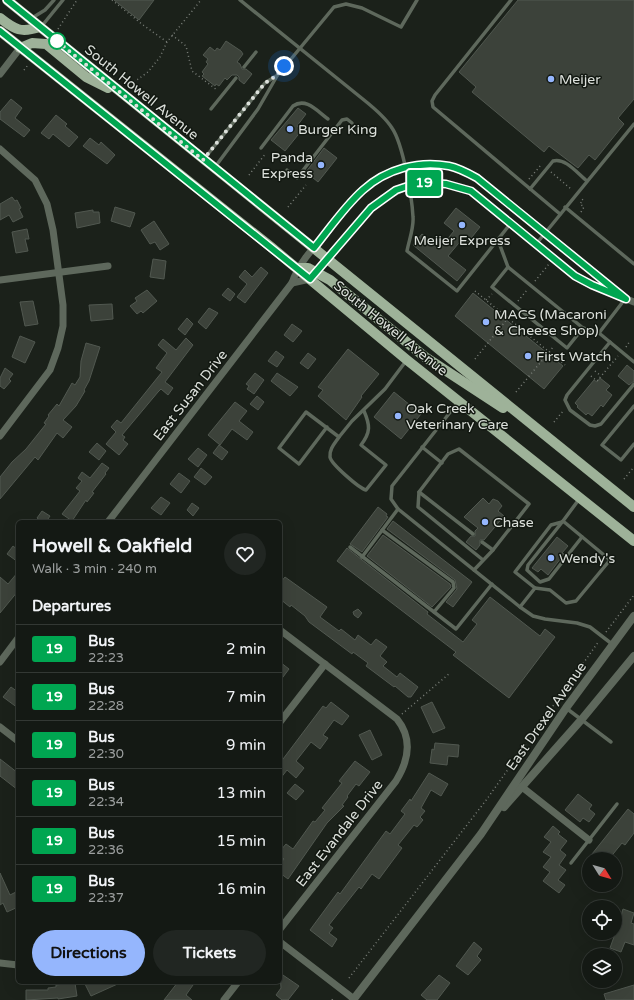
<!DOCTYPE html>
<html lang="en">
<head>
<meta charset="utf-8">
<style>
  body { margin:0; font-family:"Varela Round",sans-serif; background:#212622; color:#f1f3f6; height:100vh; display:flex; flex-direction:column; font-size:15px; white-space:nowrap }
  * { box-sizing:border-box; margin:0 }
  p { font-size:13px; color:#9da0a0 }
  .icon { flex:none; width:22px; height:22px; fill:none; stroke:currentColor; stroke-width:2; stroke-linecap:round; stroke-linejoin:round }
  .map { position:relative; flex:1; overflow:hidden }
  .details { position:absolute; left:16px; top:520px; width:266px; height:464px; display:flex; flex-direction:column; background:#141914; border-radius:6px; box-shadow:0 4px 16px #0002,0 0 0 1px #333834 }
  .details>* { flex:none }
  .badge { padding:0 8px; border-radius:3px; font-size:14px; line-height:26px }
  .needle { width:26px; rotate:127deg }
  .controls { position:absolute; left:582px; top:852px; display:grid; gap:8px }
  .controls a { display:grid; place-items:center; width:40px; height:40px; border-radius:50%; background:#141914; box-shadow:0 4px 16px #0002,0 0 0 1px #333834; font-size:20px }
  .you { position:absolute; width:20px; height:20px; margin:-10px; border:3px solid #fff; border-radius:50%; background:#1a73e8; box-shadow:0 0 0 6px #1a73e833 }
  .map>.badge { position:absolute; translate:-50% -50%; box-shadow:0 0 0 2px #fff }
  h2 { padding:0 16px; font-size:15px; line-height:36px }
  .round { display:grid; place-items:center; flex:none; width:42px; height:42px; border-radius:21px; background:#212622 }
  .headline { display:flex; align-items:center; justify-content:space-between; height:68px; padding:0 16px }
  h1 { font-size:19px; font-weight:700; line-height:30px }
  .cta { display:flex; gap:8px; margin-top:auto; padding:8px 16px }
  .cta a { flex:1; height:46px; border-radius:24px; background:#95b6fd; color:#111; font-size:16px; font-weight:700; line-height:46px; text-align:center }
  .cta a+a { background:#212622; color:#f1f3f6 }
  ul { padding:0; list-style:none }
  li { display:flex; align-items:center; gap:12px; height:48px; padding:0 16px; border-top:1px solid #333834 }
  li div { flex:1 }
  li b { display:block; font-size:15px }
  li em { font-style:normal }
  li .badge { min-width:44px; font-weight:700; text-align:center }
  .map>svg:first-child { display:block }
</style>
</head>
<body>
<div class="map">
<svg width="634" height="1000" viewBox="0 0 634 1000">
  <rect width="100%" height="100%" fill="#1b211a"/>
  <g fill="#3c423a" stroke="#515850">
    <path d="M114,0H154L139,20Z"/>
    <path d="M518,0H634V99L618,118L624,124L595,160L589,155L578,168L549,146L544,152L472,92L476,87L459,72Z"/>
    <path d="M226,41L241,51L243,54L237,62L240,64L242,69H246L252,74L244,84L239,80V77L237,75H232L227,80L225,78L219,86L216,84L215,86L202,76L204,74L202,72L208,64L206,62L208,59L203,55L210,47L215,51L217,48L220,50Z"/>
    <path d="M11,99L22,108L15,118L30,130L24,137L0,119V112Z"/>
    <path d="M298,108L306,114L297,126L302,130L285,151L271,140Z"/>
    <path d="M56,115L67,124L65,126L78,137L69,147L53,134L49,139L41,133Z"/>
    <path d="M90,138L99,145L101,142L115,155L107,164L83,146Z"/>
    <path d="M324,148L337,158L318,182L306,172Z"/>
    <path d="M12,197L15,201L17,200L21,208L19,209L23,217L13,222L9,215L0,220V204Z"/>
    <path d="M115,207L135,213L130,227L111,221Z"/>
    <path d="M456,208L480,227L468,242L463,238L448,256L466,270L457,281L413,245L422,234L440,248L454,231L444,223Z"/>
    <path d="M93,210V212H99L100,223L77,228L75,213Z"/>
    <path d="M154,221L169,244L160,250L155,242L150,244L141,230Z"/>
    <path d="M27,229L29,239H25L28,251L16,253L12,232Z"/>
    <path d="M153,259L166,261L164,279L150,277Z"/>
    <path d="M261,267L268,273L245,303L237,297L247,284L239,277L245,270L252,277Z"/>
    <path d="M228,288L235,294L230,301L222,295Z"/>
    <path d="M147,290L157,301L143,313L141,311L137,314L130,306L137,301L135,298Z"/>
    <path d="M473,293L563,366L544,389L455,316Z"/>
    <path d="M33,301L38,324L25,326L20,302Z"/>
    <path d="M112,304L113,319L91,321L89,305Z"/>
    <path d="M209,308L218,313L206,329L198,322Z"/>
    <path d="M187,318L193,324L185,335L178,329Z"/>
    <path d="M292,324L302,331L293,342L284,335Z"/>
    <path d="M20,336L35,342L25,363L12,357Z"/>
    <path d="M186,338L193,345L165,382L173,388L168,395L161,389L158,392L122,435L125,437L123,440L128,444L119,455L106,444L116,432L111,427L117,420L121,423L162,372L156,368L167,353L158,345L163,339L176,350Z"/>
    <path d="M86,343L100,347L89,381L84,390L85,391L76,406L63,420L72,427L63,438L57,433L38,460L35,457L0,499V477L12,462L26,449L46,424L44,423L49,416L48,415L57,404L59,406L72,383L75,385L80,377L81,361Z"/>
    <path d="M348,349L379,374L361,396L362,397L346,420L318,396L323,390L318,387Z"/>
    <path d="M276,351L284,357L277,367L268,361Z"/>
    <path d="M308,353L316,359L308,369L300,363Z"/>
    <path d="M627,365L634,371V381L629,385L618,376Z"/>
    <path d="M5,368L13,374L9,379L11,381L4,389L0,386V378Z"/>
    <path d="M255,373L264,380L254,394L247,389L249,386L246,384Z"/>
    <path d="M277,373L298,387L290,396L271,381Z"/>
    <path d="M600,378L610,386L606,390L612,395L603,407L601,405L592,416L588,413L586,415L577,407L578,406L575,403L594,380L597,382Z"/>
    <path d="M394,392L421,414L401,439L374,417Z"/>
    <path d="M257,396L264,402L258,410L250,404Z"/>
    <path d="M235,402L247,411L239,421L253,432L247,440L232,429L220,445L208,435Z"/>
    <path d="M97,443L106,451L99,460L89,452Z"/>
    <path d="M219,445L228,452L222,460L213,453Z"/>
    <path d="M198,448L207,455L198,467L188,459Z"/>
    <path d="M102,463L109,468L105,473L106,474L92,492L94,493L87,502L86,500L72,521L62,514L80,491L76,488L82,481L78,478L82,472L90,478Z"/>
    <path d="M201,468L212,477L205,485L194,477Z"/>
    <path d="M179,473L190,481L181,493L170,484Z"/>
    <path d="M161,497L170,503L161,515L151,508Z"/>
    <path d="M483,498L489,504L493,499L498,501L502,506L498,511L504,516L484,540H480V545L476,550L466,542L471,536H475V531L478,528L464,517Z"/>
    <path d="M192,503L199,508L193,516L187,510Z"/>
    <path d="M378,507L387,514L386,516L388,517L362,552L350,544Z"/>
    <path d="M42,511L50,516L46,522H42L37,518Z"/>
    <path d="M393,521L472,582L453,607L446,602L457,589L455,580L387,529Z"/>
    <path d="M383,535L450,584L451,587L432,607L367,556Z"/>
    <path d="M557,537L568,546L562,553L564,554L548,575L541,569L538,572L532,568Z"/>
    <path d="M13,546L18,550V562L7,554Z"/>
    <path d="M347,548L428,612L427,614L463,642L477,624L472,620L490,597L540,636L545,629L555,637L509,698L453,655L456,652L337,561Z"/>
    <path d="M18,572V591L0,613V577L8,584Z"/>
    <path d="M285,577L327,607L320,617L339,631L341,629L355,640L358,635L371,645L376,639L387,647L380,656L387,662L383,666L397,677L400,673L418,687L411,697H408L395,686L394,687L366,666L368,663L353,652L352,654L309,622L305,616L291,605L290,607L280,599V583Z"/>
    <path d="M358,609L362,613L358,618L354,615L353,612Z"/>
    <path d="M280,662L289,669L280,681Z"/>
    <path d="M11,687L18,692V708L3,697Z"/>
    <path d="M331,702L349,716L342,725L334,720L323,735L328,738L320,749L311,742L296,761L304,768L296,778L287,770L280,779V763L323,706L326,708Z"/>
    <path d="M432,702L445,728L433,733L421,707Z"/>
    <path d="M370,730L382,755L372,760L359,735Z"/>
    <path d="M435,743L459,745L458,757L448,756L447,765L430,763L432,749L434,750Z"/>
    <path d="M0,759L18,773V790L0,776Z"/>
    <path d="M355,761L370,772L359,786L356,784L347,796L348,797L342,805L344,806L327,823L288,879L280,873V864L284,859L280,855V851L286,844L293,849L313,821L315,822L325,810L322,808L342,783L339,781Z"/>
    <path d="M429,773L448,784L441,796L431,790L421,808L425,811L420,817L423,820L417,827L414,825L398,845L402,848L379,879L372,874L361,889L359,887L329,925L333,928L329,933L337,939L332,947L310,930L338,892L340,894L386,831L390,834L405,814L401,811L410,799L411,801Z"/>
    <path d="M295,784L304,791L296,800L287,793Z"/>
    <path d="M578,794L592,805L589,809L595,814L589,822L583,818L580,822L565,810Z"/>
    <path d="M628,809L634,814V833L625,845L622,843L609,859H588Z"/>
    <path d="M553,826L560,832L558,834L567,841L560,850L566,855L559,865L566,870L558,880L565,885L559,893L543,881L550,872L543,867L551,857L543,852L551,842L544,837Z"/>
    <path d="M0,873L10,895L18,891V907L7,912L3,903L0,905Z"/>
    <path d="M623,909L634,913L631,923L634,924V945L625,942L621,952L610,948L615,934V921L620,919Z"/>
    <path d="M474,942L482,949L477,956L481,960L468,975L456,966Z"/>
    <path d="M280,973L299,986L288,1000H282L276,995L281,988Z"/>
    <path d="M439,975L450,983L437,1000H427L421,995Z"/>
    <path d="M90,982H122L91,996L85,984Z"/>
    <path d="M178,982H189L193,985L186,995L192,1000H164Z"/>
    <path d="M75,983L77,996L58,999V998L26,1000V990H48V988L56,987V985Z"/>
    <path d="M634,985V1000H606L604,994Z"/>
  </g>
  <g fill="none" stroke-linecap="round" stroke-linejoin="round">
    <g stroke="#797e78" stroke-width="1.5" stroke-dasharray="1 3" stroke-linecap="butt">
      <path d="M112,0L143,25L167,42"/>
      <path d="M58,29L77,0"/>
      <path d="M172,35L186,46L192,71L217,90"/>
      <path d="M24,70L28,65"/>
      <path d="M134,82L148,72L160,57L167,42L201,0"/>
      <path d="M551,172L571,189"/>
      <path d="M249,175L266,153"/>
      <path d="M529,179L541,165"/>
      <path d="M288,207L306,185"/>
      <path d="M581,212L584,207L580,204L583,200L581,198"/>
      <path d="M535,281L549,264"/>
      <path d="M475,291L565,365"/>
      <path d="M486,300L492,294"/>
      <path d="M518,301L527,290"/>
      <path d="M507,317L512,311"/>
      <path d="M626,347L630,341"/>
      <path d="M475,359L508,318"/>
      <path d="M595,371L601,376"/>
      <path d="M591,376L597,381L618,356"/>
      <path d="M516,392L554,346"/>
      <path d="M554,422L564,410"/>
      <path d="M624,479L634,467"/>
      <path d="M606,632L634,595"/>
      <path d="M402,714L450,673"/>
      <path d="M349,978L487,799L599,641"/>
      <path d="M332,1000L334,997"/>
    </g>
    <g stroke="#5e685c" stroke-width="3.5">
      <path d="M240,0L364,100C374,108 385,117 392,128C403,144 412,197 413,217C414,228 409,240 407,251L457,291L511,223"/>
      <path d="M511,0L435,95L432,101L433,107L560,214"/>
      <path d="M32,18L45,10L54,0"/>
      <path d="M41,27L63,0"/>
      <path d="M244,67L256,52"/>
      <path d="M211,109L236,78"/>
      <path d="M261,148L293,106C306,97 317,111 328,119"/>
      <path d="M204,159L265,83L276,76"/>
      <path d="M215,167L258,109L277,76L334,7L346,4L362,8L401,27L417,0"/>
      <path d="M287,170L297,178L342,120L347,119L352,123"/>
      <path d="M530,189L553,161C565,157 578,174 587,181"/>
      <path d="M565,207L634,264"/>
      <path d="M498,240L508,267L492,287L567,348L583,328"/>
      <path d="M537,243L634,124"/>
      <path d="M508,267L583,328L599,333L625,299"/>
      <path d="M599,333L634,362"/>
      <path d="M610,342L567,395L565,400L570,410L590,425L595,426L601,424L634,384"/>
      <path d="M459,401L392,486L391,499L398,509L520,607L533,616L545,619L577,623L590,627L612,644"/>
      <path d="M634,406L602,445L621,460L634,444"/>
      <path d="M327,427L299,464L279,448L306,412L339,437L352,421L385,389L406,361"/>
      <path d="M339,437C335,443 329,449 330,457C331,464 359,488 366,490L386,465L361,445C371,432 370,425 364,411"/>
      <path d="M422,447L442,463"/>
      <path d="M419,492L473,534"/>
      <path d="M563,521L528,565L527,570L540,582L549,579L582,537"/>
      <path d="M382,530L453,582L454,588L434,612"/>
      <path d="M482,542L493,550"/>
      <path d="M350,547L456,629L492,584"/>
      <path d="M362,557L398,509"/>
      <path d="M474,570L493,550L529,504L459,449L448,454L419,492L418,507L483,560"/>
      <path d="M535,588L515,572L551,525L562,522"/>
      <path d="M520,607L535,588L550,590L566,603L576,601L610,560L563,521L580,498"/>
      <path d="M566,708L611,742"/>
      <path d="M571,863L617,804"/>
    </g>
    <g stroke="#5e685c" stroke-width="7">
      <path d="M0,74L20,48"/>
      <path d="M0,149L35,180L47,204L53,230L63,305V326L58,348L50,370L0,436"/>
      <path d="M0,280L108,266"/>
      <path d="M292,283L310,279L371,208L383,198L408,186L429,183L446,184L471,191L575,276L592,285L634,302"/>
      <path d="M108,522L292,283C299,262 315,246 330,229C341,216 351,201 363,189C386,169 419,160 449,166C459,168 468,173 477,178L626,299"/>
      <path d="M280,630L397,719C413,739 409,760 396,781L280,929"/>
      <path d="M0,662L18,638"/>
      <path d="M280,722L325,664"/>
      <path d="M0,727L18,741"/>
      <path d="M522,787L589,840"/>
      <path d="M280,942L354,999"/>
      <path d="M0,963L18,965"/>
      <path d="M224,1000L238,982"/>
    </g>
    <g stroke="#5e685c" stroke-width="8">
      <path d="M504,807L582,719L634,656"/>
      <path d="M353,1000L481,834L566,708L634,616"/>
    </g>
    <g stroke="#9eb299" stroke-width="10">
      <path d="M7,0L634,507"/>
      <path d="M0,18C15,30 21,33 40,27"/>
      <path d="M0,31L271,247L407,360L634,541"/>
      <path d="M20,48L32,43L46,44L86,77L108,88"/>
      <path d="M297,268H308L330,280L425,357L503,408"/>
    </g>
  </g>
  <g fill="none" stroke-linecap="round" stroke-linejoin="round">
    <defs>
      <path id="line" d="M0,31L310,279L371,208L396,190L408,186L429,183L446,184L471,191L575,276L592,285L626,299L477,178C468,173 459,168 449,166C419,160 386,169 363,190C345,206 330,228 314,248L7,0"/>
    </defs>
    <use href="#line" stroke="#fff" stroke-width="9"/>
    <use href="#line" stroke="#00a651" stroke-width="6"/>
    <path stroke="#dce0db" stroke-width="4" stroke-dasharray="0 7.2" d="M57,41L52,37L203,160L265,83L276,76L284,66"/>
  </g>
  <circle fill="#fff" stroke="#00a651" stroke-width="2" cx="57" cy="41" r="8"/>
  <g fill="#95b6fd" stroke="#121811" stroke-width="1.5">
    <circle cx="551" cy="79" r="4"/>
    <circle cx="290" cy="129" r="4"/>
    <circle cx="321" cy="165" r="4"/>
    <circle cx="462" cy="225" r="4"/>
    <circle cx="486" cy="322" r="4"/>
    <circle cx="528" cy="356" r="4"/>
    <circle cx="398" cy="416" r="4"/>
    <circle cx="485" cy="522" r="4"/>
    <circle cx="551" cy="558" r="4"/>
  </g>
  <g text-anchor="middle" stroke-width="3" stroke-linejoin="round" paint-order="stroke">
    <g font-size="14" fill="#dce0db" stroke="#121811" text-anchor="start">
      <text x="559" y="84">Meijer</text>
      <text x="298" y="134">Burger King</text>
      <text x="313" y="162" text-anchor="end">Panda<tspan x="313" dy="16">Express</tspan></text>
      <text x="462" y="245" text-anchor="middle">Meijer Express</text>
      <text x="494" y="319">MACS (Macaroni<tspan x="494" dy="16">&amp; Cheese Shop)</tspan></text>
      <text x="536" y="361">First Watch</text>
      <text x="406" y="413">Oak Creek<tspan x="406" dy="16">Veterinary Care</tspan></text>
      <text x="493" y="527">Chase</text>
      <text x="559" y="563">Wendy's</text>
    </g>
    <g font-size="14" fill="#dce0db" stroke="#121811">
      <text transform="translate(142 92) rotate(39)" y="5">South Howell Avenue</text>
      <text transform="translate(391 328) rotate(39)" y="5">South Howell Avenue</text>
      <text transform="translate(190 395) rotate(-52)" y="5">East Susan Drive</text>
      <text transform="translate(546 716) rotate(-55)" y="5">East Drexel Avenue</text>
      <text transform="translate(339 833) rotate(-52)" y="5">East Evandale Drive</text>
    </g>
  </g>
</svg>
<div class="controls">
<a><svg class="needle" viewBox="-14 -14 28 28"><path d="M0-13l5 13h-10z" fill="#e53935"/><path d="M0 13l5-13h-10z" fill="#9da0a0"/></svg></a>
<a><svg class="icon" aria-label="locate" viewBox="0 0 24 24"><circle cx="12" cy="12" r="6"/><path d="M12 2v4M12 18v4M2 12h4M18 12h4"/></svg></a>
<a><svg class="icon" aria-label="layers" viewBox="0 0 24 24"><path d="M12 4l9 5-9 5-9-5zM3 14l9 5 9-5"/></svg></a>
</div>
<div class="you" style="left:284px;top:66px"></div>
<b class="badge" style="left:424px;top:183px;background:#00a651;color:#fff">19</b>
<section class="details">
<div class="headline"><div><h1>Howell &amp; Oakfield</h1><p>Walk · 3 min · 240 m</p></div><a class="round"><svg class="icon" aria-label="heart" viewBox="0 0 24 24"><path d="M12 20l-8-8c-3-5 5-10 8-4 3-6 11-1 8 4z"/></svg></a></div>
<h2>Departures</h2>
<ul>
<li><span class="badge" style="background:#00a651;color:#fff">19</span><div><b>Bus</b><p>22:23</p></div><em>2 min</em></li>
<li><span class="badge" style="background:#00a651;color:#fff">19</span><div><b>Bus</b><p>22:28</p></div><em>7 min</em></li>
<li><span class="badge" style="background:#00a651;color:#fff">19</span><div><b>Bus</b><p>22:30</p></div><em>9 min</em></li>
<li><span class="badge" style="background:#00a651;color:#fff">19</span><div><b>Bus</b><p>22:34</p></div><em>13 min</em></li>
<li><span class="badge" style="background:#00a651;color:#fff">19</span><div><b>Bus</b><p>22:36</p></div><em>15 min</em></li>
<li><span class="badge" style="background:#00a651;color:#fff">19</span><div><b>Bus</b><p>22:37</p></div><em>16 min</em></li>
</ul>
<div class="cta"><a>Directions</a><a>Tickets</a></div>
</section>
</div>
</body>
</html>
